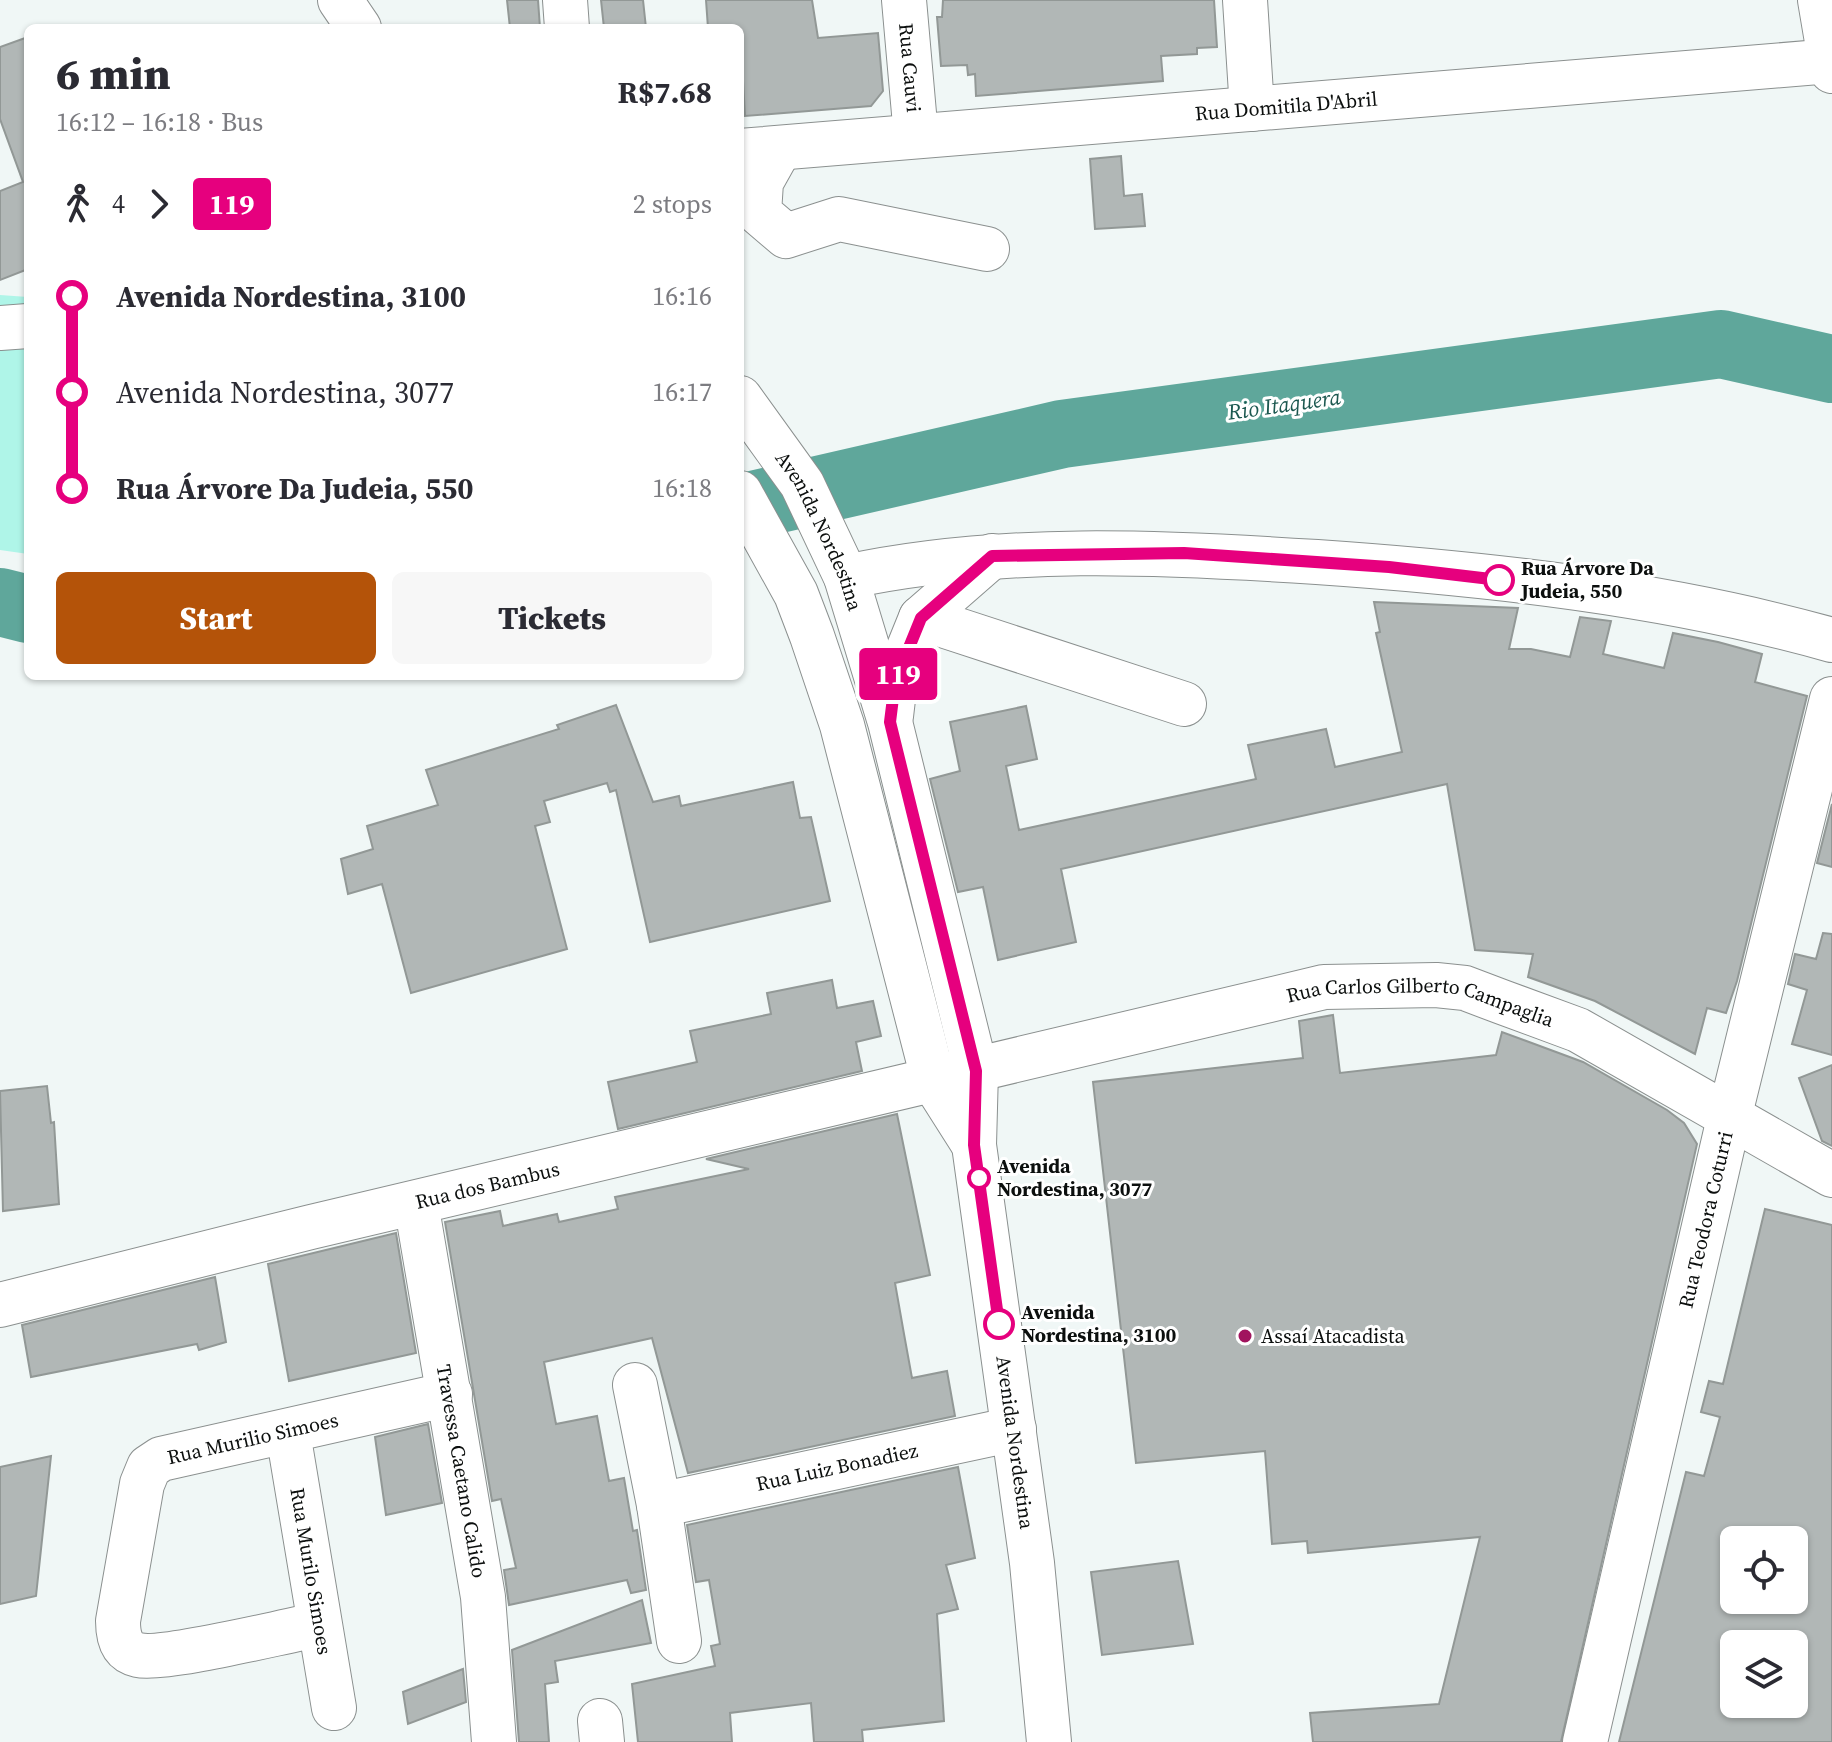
<!DOCTYPE html>
<html lang="en">
<head>
<meta charset="utf-8">
<style>
  body { margin:0; font-family:"Source Serif 4",serif; background:#f7f7f7; color:#2b2b33; height:100vh; display:flex; flex-direction:column; font-size:30px; white-space:nowrap }
  * { box-sizing:border-box; margin:0 }
  p { font-size:26px; color:#7c7c81 }
  .icon { flex:none; width:44px; height:44px; fill:none; stroke:currentColor; stroke-width:2; stroke-linecap:round; stroke-linejoin:round }
  .map { position:relative; flex:1; overflow:hidden }
  .drawer { position:absolute; left:24px; top:24px; width:720px; height:656px; display:flex; flex-direction:column; background:#fff; border-radius:12px; box-shadow:0 2px 6px #0004 }
  .drawer>* { flex:none }
  .badge { padding:0 16px; border-radius:6px; font-size:28px; line-height:52px }
  .fabs { position:absolute; left:1720px; top:1526px; display:grid; gap:16px }
  .fabs a { display:grid; place-items:center; width:88px; height:88px; border-radius:12px; background:#fff; box-shadow:0 2px 6px #0004; font-size:40px }
  .map>.badge { position:absolute; translate:-50% -50%; box-shadow:0 0 0 4px #fff }
  .legs { display:flex; align-items:center; gap:12px; height:88px; padding:0 32px; font-size:26px }
  .legs p { margin-inline-start:auto }
  .summary { display:flex; align-items:center; justify-content:space-between; height:136px; padding:0 32px }
  h1 { font-size:44px; font-weight:800; line-height:60px }
  .button { display:flex; gap:16px; margin-top:auto; padding:16px 32px }
  .button a { flex:1; height:92px; border-radius:12px; background:#b45309; color:#fff; font-size:32px; font-weight:800; line-height:92px; text-align:center }
  .button a+a { background:#f7f7f7; color:#2b2b33 }
  ul { padding:0 32px; list-style:none }
  li { display:flex; align-items:center; gap:28px; height:96px; font-size:30px }
  li i { display:grid; place-items:center; width:12px; height:100%; margin:0 10px; background:currentColor }
  li i::after { content:''; width:20px; height:20px; margin:-10px; border:6px solid; border-radius:50%; background:#fff }
  li p { margin-inline-start:auto }
  li:first-child i { background:linear-gradient(#0000 50%,currentColor 0) }
  li:last-child i { background:linear-gradient(currentColor 50%,#0000 0) }
  .map>svg:first-child { display:block }
</style>
</head>
<body>
<div class="map">
<svg width="1832" height="1742" viewBox="0 0 1832 1742">
  <rect width="100%" height="100%" fill="#f0f7f6"/>
  <path fill="#aff5e8" d="M0,295L28,297V554L0,550Z"/>
  <g fill="none" stroke-linecap="round" stroke-linejoin="round">
    <g stroke="#5fa79b" stroke-width="68">
      <path d="M740,508L1062,434L1721,344L1832,369"/>
      <path d="M0,602L28,609"/>
    </g>
  </g>
  <g fill="#b1b7b6" stroke="#929896" stroke-width="2" fill-rule="evenodd">
    <path d="M507,0H538L540,28H510Z"/>
    <path d="M601,0H643L646,28H604Z"/>
    <path d="M706,0H812L818,38L878,33L883,91L871,106L745,116L740,28H708Z"/>
    <path d="M943,0H1214L1217,47L1197,48V54L1161,56L1163,81L976,96L975,74L968,75L967,65L941,66L937,17H942Z"/>
    <path d="M28,37V269L0,280V191L23,182L0,119V47Z"/>
    <path d="M1121,156L1124,196L1142,194L1145,226L1095,229L1090,159Z"/>
    <path d="M1374,602L1518,608L1509,649H1531L1570,657L1580,617L1611,621L1603,654L1664,668L1673,633L1718,642L1762,654L1755,682L1807,696L1737,981L1726,1013L1707,1008L1695,1054L1595,1001L1528,977L1533,954L1475,950L1447,784L1061,869L1076,942L998,960L983,887L958,892L930,779L960,771L950,722L1026,706L1037,759L1006,766L1019,830L1256,779L1248,745L1326,729L1335,767L1402,752L1376,633L1380,632Z"/>
    <path d="M616,705L653,802L679,796L681,806L793,782L800,818L811,817L830,901L650,942L616,790L610,792L607,783L544,801L550,822L535,826L567,949L411,993L382,884L348,894L341,859L373,849L367,826L438,805L426,770L559,729L557,725Z"/>
    <path d="M1832,804V867L1817,863Z"/>
    <path d="M1823,933L1832,934V1055L1792,1044L1807,990L1788,984L1795,954L1816,959Z"/>
    <path d="M832,980L837,1008L873,1001L881,1036L856,1042L862,1071L618,1129L608,1082L697,1062L690,1031L771,1014L767,993Z"/>
    <path d="M1333,1015L1340,1073L1496,1055L1502,1032L1583,1062L1667,1110L1684,1123L1697,1144L1561,1742H1313L1310,1713L1439,1704L1480,1537L1308,1553L1307,1541L1272,1544L1265,1451L1136,1463L1093,1082L1303,1058L1299,1021Z"/>
    <path d="M1832,1065V1146L1822,1141L1799,1078Z"/>
    <path d="M47,1086L51,1123L54,1122L59,1204L3,1211L0,1091Z"/>
    <path d="M897,1114L930,1275L895,1283L904,1334L912,1378L947,1371L955,1416L688,1473L652,1338L544,1362L556,1424L597,1416L609,1481L624,1478L633,1531L637,1530L646,1590L631,1593L627,1580L509,1605L504,1570L516,1568L501,1499L492,1501L445,1222L500,1211L503,1226L557,1214L559,1222L618,1209L615,1197L749,1169L706,1159Z"/>
    <path d="M1765,1209L1832,1225V1742H1619L1686,1472L1704,1476L1720,1417L1701,1412L1709,1381L1723,1384ZM1734,1540H1794V1600H1734ZM1734,1644H1794V1704H1734Z"/>
    <path d="M396,1233L416,1353L289,1381L268,1264Z"/>
    <path d="M215,1277L226,1342L199,1350L197,1344L31,1377L22,1325Z"/>
    <path d="M428,1424L442,1503L386,1515L375,1437Z"/>
    <path d="M51,1456L36,1596L0,1604V1467Z"/>
    <path d="M958,1467L975,1558L946,1565L958,1609L937,1614L944,1721L862,1730L863,1742H814L811,1703L730,1713L732,1742H638L632,1684L715,1666L711,1646L720,1644L709,1580L696,1582L687,1525Z"/>
    <path d="M1178,1561L1193,1644L1102,1655L1091,1572Z"/>
    <path d="M642,1600L651,1643L555,1661L558,1682L545,1684L549,1742H519L512,1650Z"/>
    <path d="M463,1669L466,1702L408,1724L403,1692Z"/>
  </g>
  <g fill="none" stroke-linecap="round" stroke-linejoin="round">
    <defs>
      <g id="minor">
        <path d="M565,0L567,28"/>
        <path id="s1" d="M904,0L916,136"/>
        <path d="M1245,0L1252,109"/>
        <path d="M1820,0L1832,71"/>
        <path d="M780,148L761,182L759,213L786,236L839,219L987,249"/>
        <path id="s2" d="M740,151L1832,61"/>
        <path d="M0,328L28,326"/>
        <path d="M846,577C1000,544 1160,552 1317,562C1490,574 1665,593 1832,640"/>
        <path d="M921,618L1184,704"/>
        <path id="s3" d="M416,1203L483,1597L494,1742"/>
        <path id="s4" d="M0,1305L311,1227L1324,987L1436,985L1465,988L1502,1002L1578,1030L1832,1175"/>
        <path d="M635,1385L659,1505L679,1641"/>
        <path id="s5" d="M288,1433L334,1708"/>
        <path id="s6" d="M659,1505L1014,1429"/>
        <path id="s7" d="M318,1625C283,1631 165,1661 138,1655C121,1651 118,1636 118,1621L142,1484L149,1467L161,1459L450,1394"/>
        <path d="M600,1721L602,1742"/>
        <path id="s8" d="M1585,1742L1730,1114L1832,699"/>
      </g>
      <g id="major">
        <path d="M340,0L359,28"/>
        <path id="s9" d="M740,398L802,484L846,577L890,722L976,1071L974,1145L1032,1563L1049,1742"/>
        <path d="M740,493L796,594L812,636L842,725L934,1082L974,1145"/>
        <path d="M891,716L895,682L921,618L992,556"/>
      </g>
    </defs>
    <use href="#minor" stroke="#8b908f" stroke-width="46"/>
    <use href="#major" stroke="#8b908f" stroke-width="46"/>
    <use href="#minor" stroke="#fff" stroke-width="44"/>
    <use href="#major" stroke="#fff" stroke-width="44"/>
  </g>
  <g fill="none" stroke-linecap="round" stroke-linejoin="round">
    <defs>
      <path id="line-1" d="M999,1324L974,1145L976,1071L890,722L895,682L921,618L992,556L1184,553L1389,567L1499,580"/>
    </defs>
    <use href="#line-1" stroke="#fff" stroke-width="18"/>
    <use href="#line-1" stroke="#e6007e" stroke-width="12"/>
  </g>
  <g fill="#fff" stroke="#e6007e" stroke-width="4">
    <circle cx="1499" cy="580" r="14"/>
    <circle cx="979" cy="1178" r="10"/>
    <circle cx="999" cy="1324" r="14"/>
  </g>
  <circle fill="#a1145e" stroke="#fff" stroke-width="3" cx="1245" cy="1336" r="8"/>
  <g text-anchor="middle" stroke-width="6" stroke-linejoin="round" paint-order="stroke">
    <g font-size="20" fill="#0c0f0e" stroke="#fff">
      <text dy="7" stroke="none"><textPath href="#s1" startOffset="68">Rua Cauvi</textPath></text>
      <text dy="7" stroke="none"><textPath href="#s2" startOffset="548">Rua Domitila D'Abril</textPath></text>
      <text dy="7" stroke="none"><textPath href="#s9" startOffset="156">Avenida Nordestina</textPath></text>
      <text dy="7" stroke="none"><textPath href="#s4" startOffset="1460">Rua Carlos Gilberto Campaglia</textPath></text>
      <text dy="7" stroke="none"><textPath href="#s4" startOffset="502">Rua dos Bambus</textPath></text>
      <text dy="7" stroke="none"><textPath href="#s8" startOffset="536">Rua Teodora Coturri</textPath></text>
      <text dy="7" stroke="none"><textPath href="#s7" startOffset="492">Rua Murilio Simoes</textPath></text>
      <text dy="7" stroke="none"><textPath href="#s9" startOffset="1094">Avenida Nordestina</textPath></text>
      <text dy="7" stroke="none"><textPath href="#s6" startOffset="182">Rua Luiz Bonadiez</textPath></text>
      <text dy="7" stroke="none"><textPath href="#s3" startOffset="272">Travessa Caetano Calido</textPath></text>
      <text dy="7" stroke="none"><textPath href="#s5" startOffset="140">Rua Murilo Simoes</textPath></text>
    </g>
    <g font-size="20" font-weight="bold" fill="#0c0f0e" stroke="#fff" text-anchor="start">
      <text x="1521" y="575">Rua Árvore Da<tspan x="1521" dy="23">Judeia, 550</tspan></text>
      <text x="997" y="1173">Avenida<tspan x="997" dy="23">Nordestina, 3077</tspan></text>
      <text x="1021" y="1319">Avenida<tspan x="1021" dy="23">Nordestina, 3100</tspan></text>
    </g>
    <g font-size="20" fill="#0c0f0e" stroke="#fff" text-anchor="start">
      <text x="1261" y="1343">Assaí Atacadista</text>
    </g>
    <g font-size="22" font-style="italic" fill="#1c5850" stroke="#fff">
      <text transform="translate(1284 404) rotate(-8)" y="8">Rio Itaquera</text>
    </g>
  </g>
</svg>
<div class="fabs">
<a><svg class="icon" aria-label="locate" viewBox="0 0 24 24"><circle cx="12" cy="12" r="6"/><path d="M12 2v4M12 18v4M2 12h4M18 12h4"/></svg></a>
<a><svg class="icon" aria-label="layers" viewBox="0 0 24 24"><path d="M12 4l9 5-9 5-9-5zM3 14l9 5 9-5"/></svg></a>
</div>
<b class="badge" style="left:898px;top:674px;background:#e6007e;color:#fff">119</b>
<section class="drawer">
<div class="summary"><div><h1>6 min</h1><p>16:12 – 16:18 · Bus</p></div><b>R$7.68</b></div>
<div class="legs"><svg class="icon" aria-label="walk" viewBox="0 0 24 24"><circle cx="13" cy="4" r="2"/><path d="M13 8l-2 6 4 7M11 14l-3 7M7 12l3-4h3l4 4"/></svg>4<svg class="icon" aria-label="forward" viewBox="0 0 24 24"><path d="M9 5l7 7-7 7"/></svg><b class="badge" style="background:#e6007e;color:#fff">119</b><p>2 stops</p></div>
<ul>
<li><i style="color:#e6007e"></i><b>Avenida Nordestina, 3100</b><p>16:16</p></li>
<li><i style="color:#e6007e"></i><span>Avenida Nordestina, 3077</span><p>16:17</p></li>
<li><i style="color:#e6007e"></i><b>Rua Árvore Da Judeia, 550</b><p>16:18</p></li>
</ul>
<div class="button"><a>Start</a><a>Tickets</a></div>
</section>
</div>
</body>
</html>
